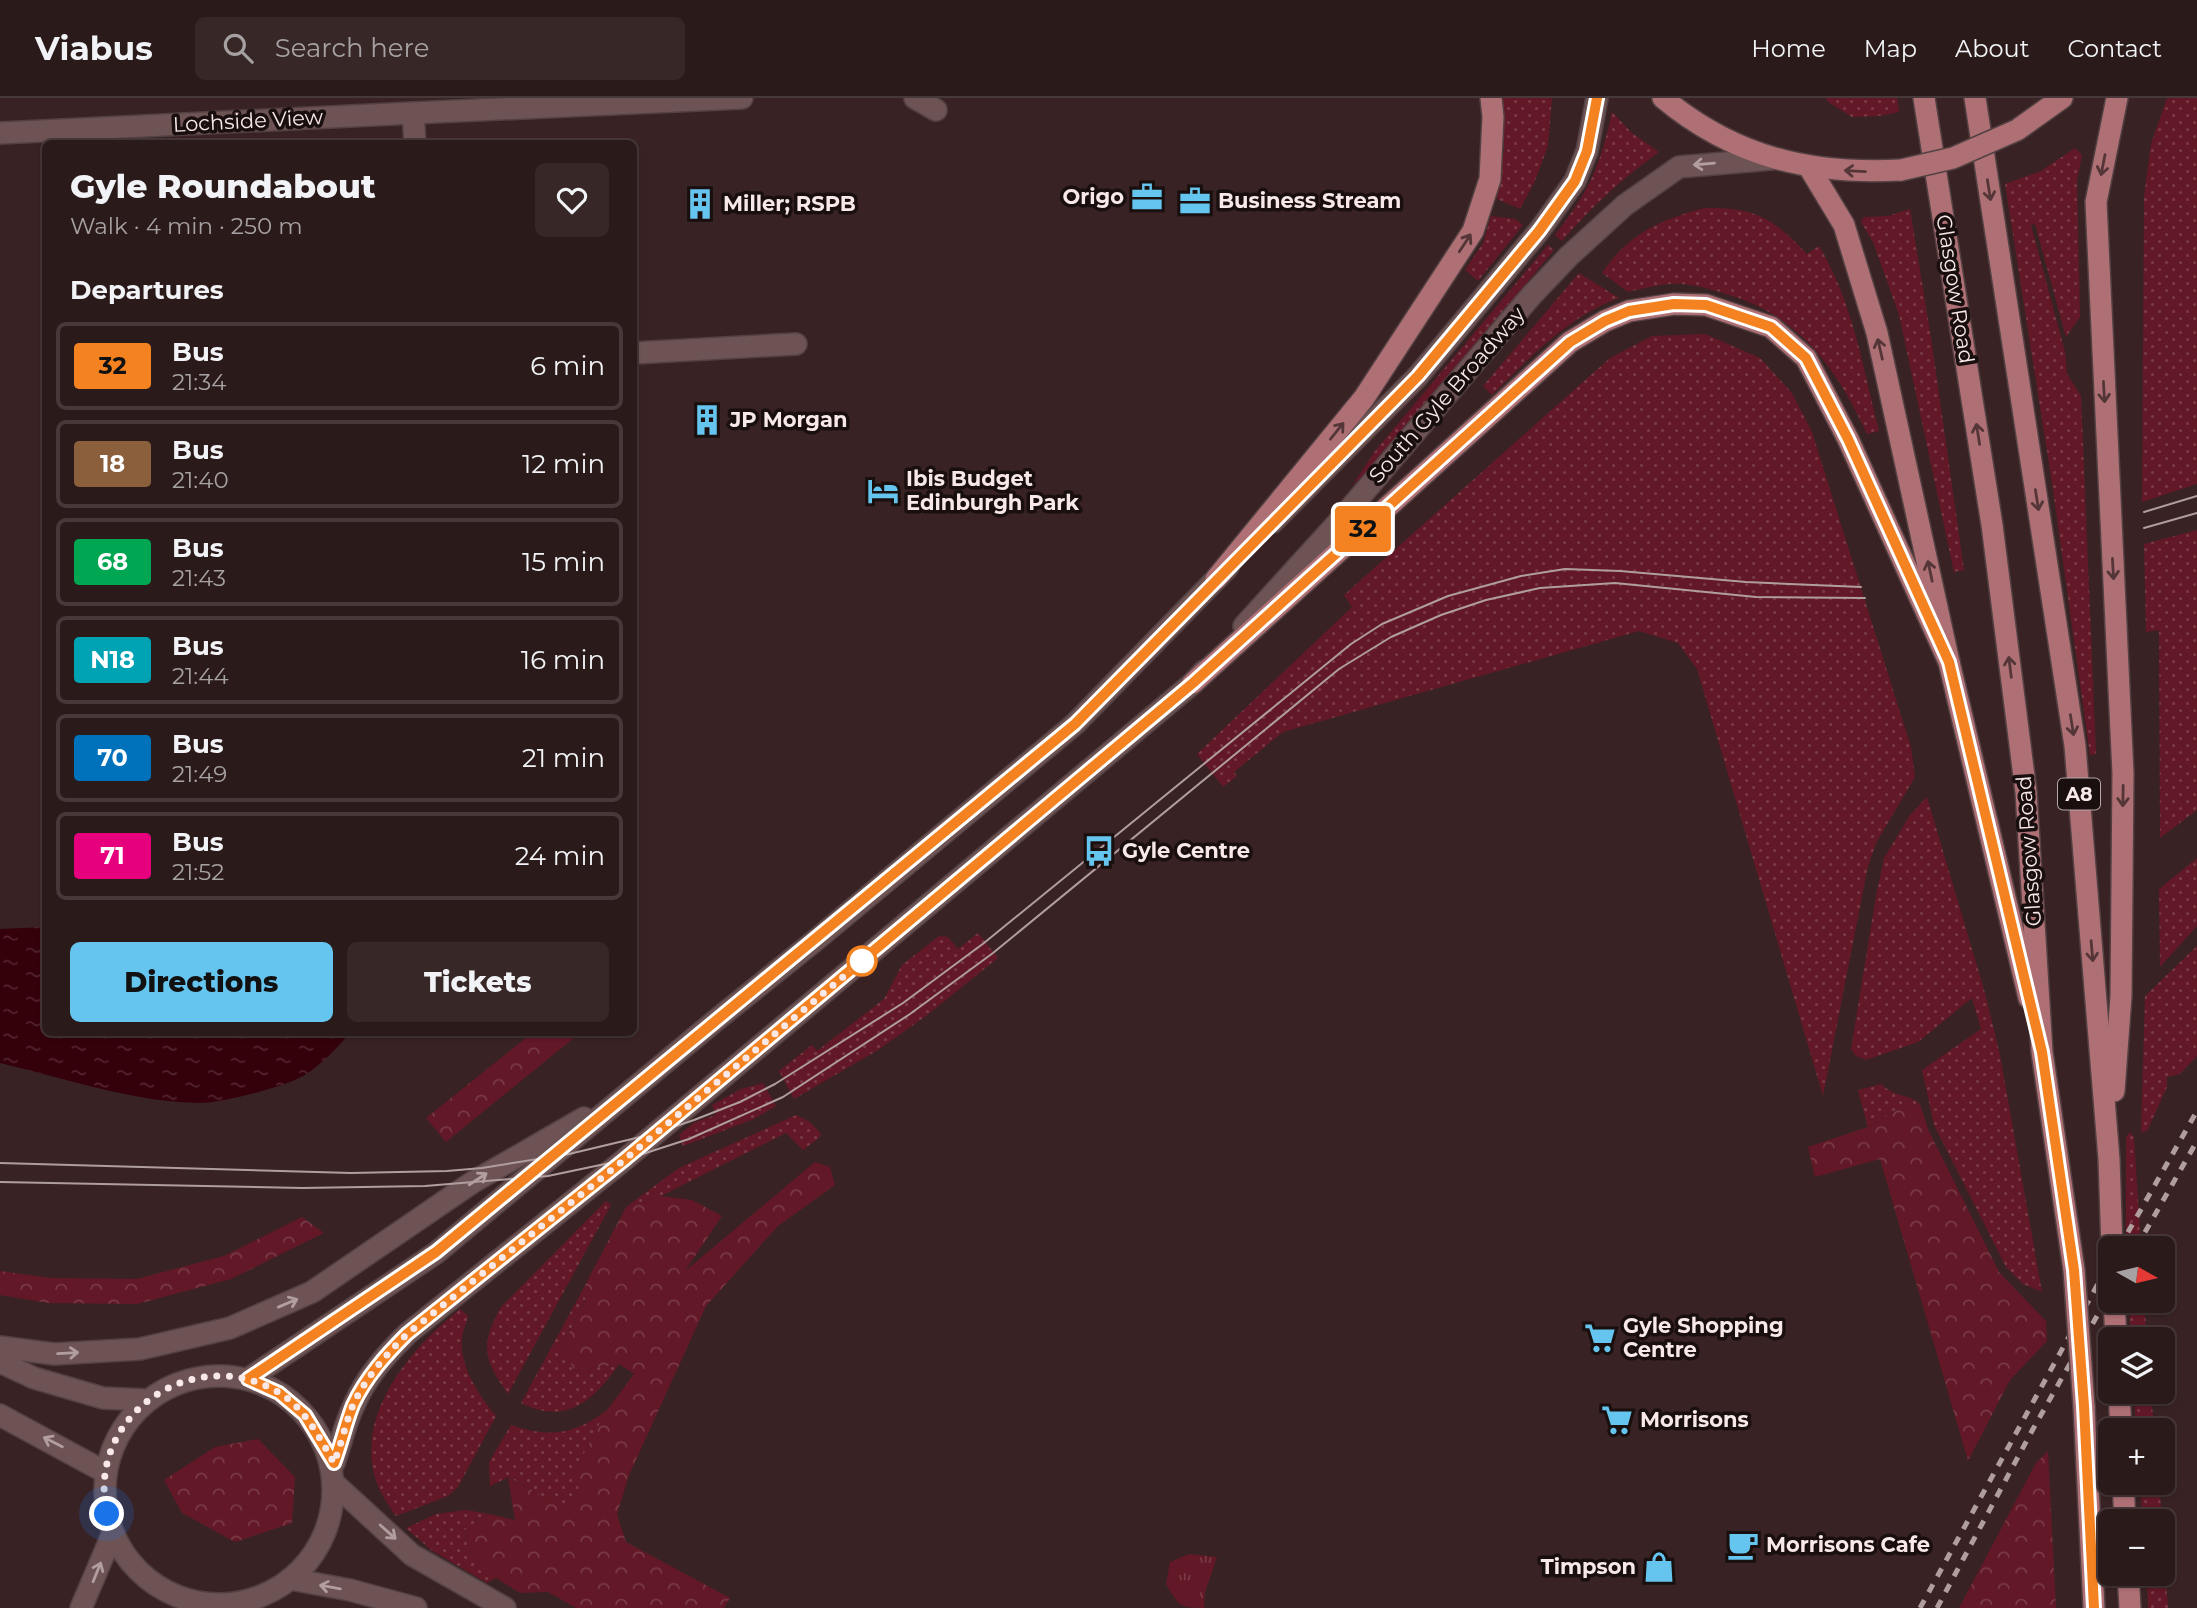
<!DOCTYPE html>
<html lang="en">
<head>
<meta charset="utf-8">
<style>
  body { margin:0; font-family:Montserrat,sans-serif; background:#372727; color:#f1f3f6; height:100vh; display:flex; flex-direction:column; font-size:26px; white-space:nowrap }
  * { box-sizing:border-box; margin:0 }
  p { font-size:23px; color:#a6a1a2 }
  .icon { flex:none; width:38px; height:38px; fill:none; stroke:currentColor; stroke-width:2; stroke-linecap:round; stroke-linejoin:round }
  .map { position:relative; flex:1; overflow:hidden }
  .details { position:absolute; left:42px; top:42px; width:595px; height:896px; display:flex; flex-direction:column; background:#2b1a1a; border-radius:10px; box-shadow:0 2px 5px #0004,0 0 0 2px #473839 }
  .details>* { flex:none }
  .badge { padding:0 14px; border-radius:5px; font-size:24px; line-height:46px }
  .needle { width:46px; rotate:98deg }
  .fabs { position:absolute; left:2098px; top:1138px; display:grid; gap:14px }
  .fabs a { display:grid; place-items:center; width:77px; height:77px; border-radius:10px; background:#2b1a1a; box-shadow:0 2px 5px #0004,0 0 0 2px #473839; font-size:35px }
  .you { position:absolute; width:35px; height:35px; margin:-18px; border:5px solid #fff; border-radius:50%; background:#1a73e8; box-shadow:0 0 0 10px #1a73e833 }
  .map>.badge { position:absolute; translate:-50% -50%; box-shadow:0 0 0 4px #fff }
  h2 { padding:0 28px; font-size:26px; line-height:63px }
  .round { display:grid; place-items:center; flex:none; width:74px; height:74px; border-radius:10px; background:#372727 }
  .headline { display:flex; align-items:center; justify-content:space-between; height:119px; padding:0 28px }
  h1 { font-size:33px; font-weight:800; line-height:52px }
  .action { display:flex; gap:14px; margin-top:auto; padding:14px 28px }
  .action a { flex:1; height:80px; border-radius:10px; background:#65c5ee; color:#111; font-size:28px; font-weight:800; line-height:80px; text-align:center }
  .action a+a { background:#372727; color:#f1f3f6 }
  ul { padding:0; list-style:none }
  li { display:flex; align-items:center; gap:21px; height:88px; margin:0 14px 10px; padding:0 14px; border:4px solid #473839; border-radius:10px }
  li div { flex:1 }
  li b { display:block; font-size:26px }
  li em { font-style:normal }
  li .badge { min-width:77px; font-weight:700; text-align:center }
  header { display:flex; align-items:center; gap:42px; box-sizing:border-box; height:98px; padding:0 35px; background:#2b1a1a; border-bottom:2px solid #473839 }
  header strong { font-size:33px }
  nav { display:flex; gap:38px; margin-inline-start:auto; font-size:24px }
  .search { width:490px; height:63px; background:#372727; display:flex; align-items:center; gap:18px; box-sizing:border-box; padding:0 24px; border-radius:10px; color:#a6a1a2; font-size:26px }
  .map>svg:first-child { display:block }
</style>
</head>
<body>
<header>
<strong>Viabus</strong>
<div class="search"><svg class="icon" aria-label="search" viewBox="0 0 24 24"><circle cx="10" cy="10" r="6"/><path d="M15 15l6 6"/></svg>Search here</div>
<nav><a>Home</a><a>Map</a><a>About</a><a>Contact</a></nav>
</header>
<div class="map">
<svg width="2197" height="1510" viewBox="0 0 2197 1510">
  <defs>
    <pattern id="grass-dots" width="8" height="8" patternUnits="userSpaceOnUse" patternTransform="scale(1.75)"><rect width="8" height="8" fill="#621826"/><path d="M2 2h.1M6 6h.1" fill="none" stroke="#793a46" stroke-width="1.8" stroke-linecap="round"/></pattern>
    <pattern id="forest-crowns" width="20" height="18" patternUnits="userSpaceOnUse" patternTransform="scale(1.75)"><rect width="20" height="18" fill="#621826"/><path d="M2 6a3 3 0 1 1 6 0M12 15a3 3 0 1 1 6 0" fill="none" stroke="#793a46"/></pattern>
    <pattern id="park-tufts" width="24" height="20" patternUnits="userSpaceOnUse" patternTransform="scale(1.75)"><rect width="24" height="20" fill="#621826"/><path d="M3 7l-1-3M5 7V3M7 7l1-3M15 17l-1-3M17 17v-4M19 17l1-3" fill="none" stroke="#793a46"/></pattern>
    <pattern id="water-ripples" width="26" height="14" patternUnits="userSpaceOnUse" patternTransform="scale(1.75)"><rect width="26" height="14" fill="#34000a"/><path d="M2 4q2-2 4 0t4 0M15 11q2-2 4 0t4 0" fill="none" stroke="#52252e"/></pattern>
  </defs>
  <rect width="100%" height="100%" fill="#392223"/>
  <g fill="url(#grass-dots)">
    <path d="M1500,0H1552L1548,48L1535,83L1520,111L1497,101L1504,51Z"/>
    <path d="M1826,0H1897L1899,14L1879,18L1852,19L1828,4Z"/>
    <path d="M2167,0H2197V386L2142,404L2144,98L2151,46Z"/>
    <path d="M1612,14L1632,35L1659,54C1623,80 1591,109 1562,143L1555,137C1590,92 1600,69 1612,14Z"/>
    <path d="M2075,50L2082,57L2077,82L2080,219L2066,239L2035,126L2031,127L2065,254L2067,276L2081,298L2096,656L2090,657L2052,385L2005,86L2041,73Z"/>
    <path d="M1704,110C1755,109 1773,120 1807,156L1819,148C1853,204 1863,270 1879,333L1867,336C1836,269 1798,216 1723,195C1706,190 1688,185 1670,186C1656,187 1641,191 1628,194L1602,175C1629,135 1660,122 1704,110Z"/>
    <path d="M1910,111L1932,246L1964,472L1954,474L1899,217L1873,144L1861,124L1864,119L1888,118Z"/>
    <path d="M1491,118L1515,121L1523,127L1478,183L1465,172L1483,145Z"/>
    <path d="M1548,147L1554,152L1383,358L1352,388L1375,353Z"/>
    <path d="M1579,175L1619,200C1569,218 1529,260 1492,297L1483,288Z"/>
    <path d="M1705,236L1760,260L1792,295L1812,334L1911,649L1915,679L1876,745L1868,768L1823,998L1697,571L1678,545L1639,533L1283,634L1234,674L1237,678L1223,689L1197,656L1352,509L1344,497L1610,260L1652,238Z"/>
    <path d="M2197,432V712L2160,740L2159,532L2146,534L2144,446Z"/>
    <path d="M1927,699L1985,895L2000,957L2042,1194L2023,1186L2006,1169L1934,1027L1922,972L1981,931L1972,900L1918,944L1866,962L1856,958L1851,951L1876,798L1884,760L1910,717Z"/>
    <path d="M2197,760V828L2160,869L2159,791Z"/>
    <path d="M978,835L998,860L926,918L878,952L794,1001L779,973L812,947L817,953L884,901L902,867L939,838L948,839L958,851Z"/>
    <path d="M2197,848V958L2180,976L2167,979V989L2147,1033L2141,1034L2145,898Z"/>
    <path d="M763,985L776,1008L754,1021L683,1048L679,1037L695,1024L716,1017L712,1007L741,991Z"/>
    <path d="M1881,986C1894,999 1909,996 1920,1006L1900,1009L1868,1030L1858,992Z"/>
    <path d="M796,1017L810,1024L821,1036L819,1040L803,1052L786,1035L661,1098L626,1109L679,1070Z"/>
    <path d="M2130,1034L2134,1039L2141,1150H2126V1039Z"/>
    <path d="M606,1103L611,1107L508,1296C483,1261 480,1247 501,1209Z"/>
    <path d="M581,1195L586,1200L562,1249L575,1273L619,1266C594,1302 567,1328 521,1305Z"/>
    <path d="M2129,1202H2144L2147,1241H2131Z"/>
    <path d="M460,1211L468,1218C467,1224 465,1228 463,1234C456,1263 478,1297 496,1318L458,1389L448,1398L396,1418C389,1408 381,1397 377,1385C353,1317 411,1250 460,1211Z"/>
    <path d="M2134,1293H2151L2154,1332H2136Z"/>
    <path d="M607,1312L574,1375L579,1390L568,1413L509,1379L490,1388L489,1364L511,1327C550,1340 574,1337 607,1312Z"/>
    <path d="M2140,1384H2159L2162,1423H2143Z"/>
    <path d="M466,1412L489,1416L463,1433L473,1460L496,1480L487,1485L431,1452L406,1430L436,1416Z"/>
    <path d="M2163,1440L2168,1510H2148L2147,1475H2163Z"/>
  </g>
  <g fill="url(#forest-crowns)">
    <path d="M532,935H580L446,1044L426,1020Z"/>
    <path d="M1920,1006L1928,1031L1999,1174L2046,1223L2047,1243L2010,1282L1968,1363L1880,1061L1815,1079L1808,1049L1871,1028L1900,1009Z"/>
    <path d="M815,1064L830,1069L835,1087L778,1128L706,1208L629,1377L617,1416L626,1444L730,1500L724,1510H576L548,1494L520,1495L496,1480L473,1460L463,1433L489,1416L515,1422L508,1379L568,1412L579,1390L573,1376L607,1312L634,1276L619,1266L575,1273L562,1249L586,1201L581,1195L626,1109L661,1098L692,1102L722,1118L685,1173Z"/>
    <path d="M302,1119L324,1135L231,1181L137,1206L48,1205L0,1197V1173L51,1180L136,1181L224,1158Z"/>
    <path d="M258,1341L295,1379L292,1425L235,1444L182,1415L164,1382L215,1349Z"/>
    <path d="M2048,1353L2056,1510H1959L2036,1365Z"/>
  </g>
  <path fill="url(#park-tufts)" d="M1189,1456L1217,1459L1205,1494L1204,1510C1178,1510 1179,1507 1166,1486L1170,1464Z"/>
  <path fill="url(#water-ripples)" d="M45,829L46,934L350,935C337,950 320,968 303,978C284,989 222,1005 199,1005C132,1004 65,980 0,965V831Z"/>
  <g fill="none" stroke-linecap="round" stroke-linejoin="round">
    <defs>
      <path id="pedestrian" d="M634,255L796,246"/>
      <g id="minor">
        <path d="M915,0L936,12"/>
        <path d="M0,35L413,15"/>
        <path d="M415,46L413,15L742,0"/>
        <path d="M337,1388L412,1457L505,1510"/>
        <path d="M290,1481L350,1492L416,1510"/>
      </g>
      <g id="tertiary">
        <path d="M1273,424L1418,278L1539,133L1575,83L1587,53L1597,0"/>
        <path d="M1244,528L1342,420L1531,198L1569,158L1625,107L1679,69L1772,61"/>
        <path d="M0,1249L54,1256L140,1251L230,1230L312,1194L473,1084L584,1020"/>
        <path d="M0,1264L34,1280L103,1300L147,1302"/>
        <circle cx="219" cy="1392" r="114"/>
        <path d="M248,1281L436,1155L715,923L817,841L1075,626L1228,469"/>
        <path d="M0,1317L105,1374"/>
        <path d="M334,1365C341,1346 345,1325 354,1307C366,1279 386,1257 407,1236L624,1062L1193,585L1204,573"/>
        <path d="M81,1510L112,1437"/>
      </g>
      <g id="primary">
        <path d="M1663,0C1734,59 1810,77 1901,72"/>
        <path d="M1924,0L1992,427L2026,694L2042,954L2074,1172"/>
        <path d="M1975,0L2075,648L2109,1061L2112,1150"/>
        <path d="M2017,32L2062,0"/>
        <path d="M1809,69L1844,127L1877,235L1949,564L2029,900"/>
        <path d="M1216,481L1364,300L1473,133L1490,81L1493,19L1491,0"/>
        <path d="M1193,585L1570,244L1605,223L1629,213L1674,206L1706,207L1771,229L1806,260L1848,341L1949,564"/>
        <path d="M2114,993L2121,898L2123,675L2096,104L2117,0"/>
        <path d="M2114,1202L2116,1241"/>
        <path d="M2119,1293L2121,1332"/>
        <path d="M2084,1308L2094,1510"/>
        <path d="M2123,1384L2125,1423"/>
        <path d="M2128,1475L2130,1510"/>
      </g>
    </defs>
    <use href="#pedestrian" stroke="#534042" stroke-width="24"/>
    <use href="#minor" stroke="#534042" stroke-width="24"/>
    <use href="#tertiary" stroke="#534042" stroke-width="24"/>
    <use href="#primary" stroke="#534042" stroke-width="24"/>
    <use href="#pedestrian" stroke="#6d5354" stroke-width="21"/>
    <use href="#minor" stroke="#6d5354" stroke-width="21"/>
    <use href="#tertiary" stroke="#6d5354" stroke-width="21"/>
    <use href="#primary" stroke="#ae7075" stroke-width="21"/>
    <g stroke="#b09e9e" stroke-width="2">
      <path d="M2144,414L2197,398"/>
      <path d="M2144,430L2197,415"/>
      <path d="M0,1065L351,1075L447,1073L482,1070L569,1056L653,1036L694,1022L740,1004L775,986L903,905L984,845L1351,546L1382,526L1448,498L1521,478L1565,471L1620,473L1746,484L1861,489"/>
      <path d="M0,1084L302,1090L425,1088L548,1078L624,1062L689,1041L783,999L910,916L993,855L1339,571L1391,539L1441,517L1486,502L1540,490L1615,485L1756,499L1865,500"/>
    </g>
    <g stroke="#b09e9e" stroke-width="5" stroke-dasharray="9 9" stroke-linecap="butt">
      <path d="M2119,1150L2197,1013"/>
      <path d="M2136,1150L2197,1043"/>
      <path d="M1920,1510L2110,1164"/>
      <path d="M1937,1510L2033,1331L2110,1195"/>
    </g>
    <defs>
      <g id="primary-bridge">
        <path d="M1901,72L1953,60L2017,32"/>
        <path d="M2074,1172L2084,1308"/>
      </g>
    </defs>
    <use href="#primary-bridge" stroke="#534042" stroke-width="24" stroke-linecap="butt"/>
    <use href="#primary-bridge" stroke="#ae7075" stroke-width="21"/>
  </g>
  <defs><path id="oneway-shaft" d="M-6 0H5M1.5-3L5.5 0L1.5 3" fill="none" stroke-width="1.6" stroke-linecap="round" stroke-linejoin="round" transform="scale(1.75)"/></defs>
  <g stroke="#b29e9e">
    <use href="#oneway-shaft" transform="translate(1704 66) rotate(175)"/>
    <use href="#oneway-shaft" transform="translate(478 1081) rotate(-33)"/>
    <use href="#oneway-shaft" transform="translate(288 1205) rotate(-23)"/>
    <use href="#oneway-shaft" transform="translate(68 1255) rotate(-3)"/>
    <use href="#oneway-shaft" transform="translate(53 1344) rotate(-153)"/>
    <use href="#oneway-shaft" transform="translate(388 1434) rotate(42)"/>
    <use href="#oneway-shaft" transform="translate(97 1474) rotate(-68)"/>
    <use href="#oneway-shaft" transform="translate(330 1489) rotate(-170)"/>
  </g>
  <g stroke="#553638">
    <use href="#oneway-shaft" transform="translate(2103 67) rotate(101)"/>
    <use href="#oneway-shaft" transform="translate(1855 73) rotate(-177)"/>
    <use href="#oneway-shaft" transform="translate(1989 92) rotate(81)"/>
    <use href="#oneway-shaft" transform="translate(1465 145) rotate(-57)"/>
    <use href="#oneway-shaft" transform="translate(1880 251) rotate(-103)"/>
    <use href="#oneway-shaft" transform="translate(2104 294) rotate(87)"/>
    <use href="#oneway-shaft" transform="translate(1337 333) rotate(-51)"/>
    <use href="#oneway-shaft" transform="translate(1978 336) rotate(-99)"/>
    <use href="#oneway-shaft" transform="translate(2037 402) rotate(81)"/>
    <use href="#oneway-shaft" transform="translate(2113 471) rotate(87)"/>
    <use href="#oneway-shaft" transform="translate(1930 473) rotate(-102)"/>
    <use href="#oneway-shaft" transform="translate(2010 569) rotate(-97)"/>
    <use href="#oneway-shaft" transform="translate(2072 627) rotate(81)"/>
    <use href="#oneway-shaft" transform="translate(2123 698) rotate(91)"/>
    <use href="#oneway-shaft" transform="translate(2092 853) rotate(85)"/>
  </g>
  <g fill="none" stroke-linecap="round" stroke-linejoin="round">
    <defs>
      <path id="line" d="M1597,0L1587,53L1575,83L1539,133L1418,278L1075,626L436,1154L248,1281L279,1295L305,1317L334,1365C341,1347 346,1324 353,1307C366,1279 386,1257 407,1236L624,1062L1193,585L1570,244L1605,223L1629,213L1674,206L1706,207L1771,229L1806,260L1848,341L1949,564L2042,954L2074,1172L2084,1308L2094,1510"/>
    </defs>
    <use href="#line" stroke="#fff" stroke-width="16"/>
    <use href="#line" stroke="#f58220" stroke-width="10"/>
    <path stroke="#f8e8e8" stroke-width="7" stroke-dasharray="0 12.6" d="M107,1416C85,1318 193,1244 278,1294C305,1310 319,1339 334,1365C341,1347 346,1324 353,1307C366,1279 386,1257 407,1236L624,1062L862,863"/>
  </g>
  <defs>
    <symbol id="office-bare" viewBox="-9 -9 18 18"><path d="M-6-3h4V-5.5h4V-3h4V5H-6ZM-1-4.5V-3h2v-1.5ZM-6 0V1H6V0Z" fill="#65c5ee" stroke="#190f0f" stroke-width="2.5" paint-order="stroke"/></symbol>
    <symbol id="building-bare" viewBox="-9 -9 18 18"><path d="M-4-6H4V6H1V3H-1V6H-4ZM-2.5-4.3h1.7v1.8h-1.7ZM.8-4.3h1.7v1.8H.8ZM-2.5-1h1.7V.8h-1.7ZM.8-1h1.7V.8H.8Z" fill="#65c5ee" stroke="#190f0f" stroke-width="2.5" paint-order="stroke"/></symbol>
    <symbol id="hotel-bare" viewBox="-9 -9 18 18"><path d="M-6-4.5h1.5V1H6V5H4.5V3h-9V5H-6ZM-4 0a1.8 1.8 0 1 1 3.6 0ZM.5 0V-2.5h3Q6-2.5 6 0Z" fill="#65c5ee" stroke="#190f0f" stroke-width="2.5" paint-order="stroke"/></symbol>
    <symbol id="bus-bare" viewBox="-9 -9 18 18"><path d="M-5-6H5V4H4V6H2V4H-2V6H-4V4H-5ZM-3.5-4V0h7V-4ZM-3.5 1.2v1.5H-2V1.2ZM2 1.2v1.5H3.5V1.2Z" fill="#65c5ee" stroke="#190f0f" stroke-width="2.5" paint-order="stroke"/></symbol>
    <symbol id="supermarket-bare" viewBox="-9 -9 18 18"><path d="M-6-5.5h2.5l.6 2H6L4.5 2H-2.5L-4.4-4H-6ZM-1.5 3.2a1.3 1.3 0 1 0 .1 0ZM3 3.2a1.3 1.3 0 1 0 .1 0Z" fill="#65c5ee" stroke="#190f0f" stroke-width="2.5" paint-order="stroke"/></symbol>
    <symbol id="cafe-bare" viewBox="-9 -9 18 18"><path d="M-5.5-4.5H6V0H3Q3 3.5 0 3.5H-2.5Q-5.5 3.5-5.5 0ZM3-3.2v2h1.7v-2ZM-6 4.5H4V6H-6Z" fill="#65c5ee" stroke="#190f0f" stroke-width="2.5" paint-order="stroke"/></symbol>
    <symbol id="shop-bare" viewBox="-9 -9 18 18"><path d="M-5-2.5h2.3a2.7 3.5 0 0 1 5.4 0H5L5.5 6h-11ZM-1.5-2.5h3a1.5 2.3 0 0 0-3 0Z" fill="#65c5ee" stroke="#190f0f" stroke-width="2.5" paint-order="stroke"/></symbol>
  </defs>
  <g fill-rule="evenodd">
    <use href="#office-bare" x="1125" y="77" width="44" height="44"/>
    <use href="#office-bare" x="1173" y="81" width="44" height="44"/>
    <use href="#building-bare" x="678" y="84" width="44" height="44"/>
    <use href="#building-bare" x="685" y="300" width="44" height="44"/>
    <use href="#hotel-bare" x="861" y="371" width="44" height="44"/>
    <use href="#bus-bare" x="1077" y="731" width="44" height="44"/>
    <use href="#supermarket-bare" x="1578" y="1218" width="44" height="44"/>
    <use href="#supermarket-bare" x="1595" y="1300" width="44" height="44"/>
    <use href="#cafe-bare" x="1721" y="1425" width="44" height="44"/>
    <use href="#shop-bare" x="1637" y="1447" width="44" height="44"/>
  </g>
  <circle fill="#fff" stroke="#f58220" stroke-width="3.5" cx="862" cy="863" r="14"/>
  <g text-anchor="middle" stroke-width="7" stroke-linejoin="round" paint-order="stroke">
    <rect fill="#190f0f" stroke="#b5a7a7" stroke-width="2" x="2058" y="680.5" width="42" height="31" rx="5"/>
    <g font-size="19" font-weight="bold" fill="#f8e8e8">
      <text x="2079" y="703">A8</text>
    </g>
    <g font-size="21" fill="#f8e8e8" stroke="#190f0f">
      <text transform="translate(248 23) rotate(-3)" y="7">Lochside View</text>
      <text transform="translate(1955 191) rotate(81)" y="7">Glasgow Road</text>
      <text transform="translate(1447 297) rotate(-49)" y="7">South Gyle Broadway</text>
      <text transform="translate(2029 753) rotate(-94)" y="7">Glasgow Road</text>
    </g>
    <g font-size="21" font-weight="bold" fill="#f8e8e8" stroke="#190f0f" text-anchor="start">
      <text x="1124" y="106" text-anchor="end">Origo</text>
      <text x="1218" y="110">Business Stream</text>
      <text x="723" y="113">Miller; RSPB</text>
      <text x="730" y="329">JP Morgan</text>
      <text x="906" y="388">Ibis Budget<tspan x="906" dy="24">Edinburgh Park</tspan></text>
      <text x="1122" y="760">Gyle Centre</text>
      <text x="1623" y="1235">Gyle Shopping<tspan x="1623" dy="24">Centre</tspan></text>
      <text x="1640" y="1329">Morrisons</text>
      <text x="1766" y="1454">Morrisons Cafe</text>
      <text x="1636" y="1476" text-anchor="end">Timpson</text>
    </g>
  </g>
</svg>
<div class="fabs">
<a><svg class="needle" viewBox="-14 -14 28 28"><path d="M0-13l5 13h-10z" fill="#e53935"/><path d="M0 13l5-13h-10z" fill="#a6a1a2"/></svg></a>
<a><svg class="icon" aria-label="layers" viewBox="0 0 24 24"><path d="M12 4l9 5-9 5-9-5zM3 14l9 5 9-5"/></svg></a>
<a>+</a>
<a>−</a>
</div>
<div class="you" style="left:107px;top:1416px"></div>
<b class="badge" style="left:1363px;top:431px;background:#f58220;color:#111">32</b>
<section class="details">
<div class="headline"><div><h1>Gyle Roundabout</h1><p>Walk · 4 min · 250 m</p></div><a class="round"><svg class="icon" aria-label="heart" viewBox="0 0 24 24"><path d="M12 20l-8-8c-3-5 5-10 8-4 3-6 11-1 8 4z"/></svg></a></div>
<h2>Departures</h2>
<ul>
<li><span class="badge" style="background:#f58220;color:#111">32</span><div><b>Bus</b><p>21:34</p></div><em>6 min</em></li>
<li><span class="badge" style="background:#8b5e3c;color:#fff">18</span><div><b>Bus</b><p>21:40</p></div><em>12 min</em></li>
<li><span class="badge" style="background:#00a651;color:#fff">68</span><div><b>Bus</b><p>21:43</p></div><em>15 min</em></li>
<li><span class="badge" style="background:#00a3b4;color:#fff">N18</span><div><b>Bus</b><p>21:44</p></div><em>16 min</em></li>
<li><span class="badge" style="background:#0072bc;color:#fff">70</span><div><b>Bus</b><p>21:49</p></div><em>21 min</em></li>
<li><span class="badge" style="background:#e6007e;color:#fff">71</span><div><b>Bus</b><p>21:52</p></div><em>24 min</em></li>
</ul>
<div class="action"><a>Directions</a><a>Tickets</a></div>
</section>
</div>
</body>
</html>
